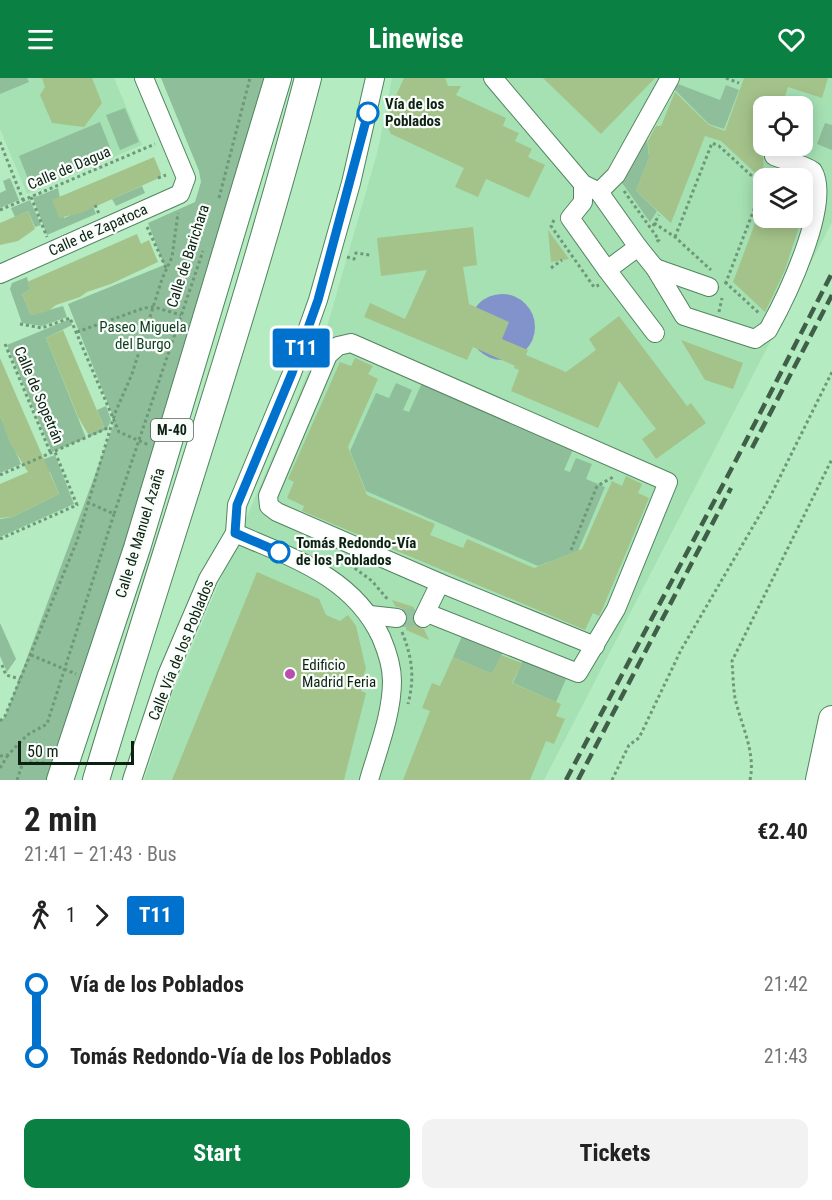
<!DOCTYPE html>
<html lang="en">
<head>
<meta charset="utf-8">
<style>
  body { margin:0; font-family:"Roboto Condensed",sans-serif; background:#f2f2f2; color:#222; height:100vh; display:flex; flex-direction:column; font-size:22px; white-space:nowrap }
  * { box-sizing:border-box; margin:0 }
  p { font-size:20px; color:#767676 }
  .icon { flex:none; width:33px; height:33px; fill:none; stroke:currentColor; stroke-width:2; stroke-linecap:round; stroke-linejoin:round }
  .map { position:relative; height:702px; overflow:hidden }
  .panel { display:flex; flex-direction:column; background:#fff; flex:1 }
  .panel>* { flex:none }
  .badge { padding:0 12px; border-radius:4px; font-size:21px; line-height:39px }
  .fabs { position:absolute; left:753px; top:18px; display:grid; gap:12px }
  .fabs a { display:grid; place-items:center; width:60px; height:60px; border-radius:12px; background:#fff; box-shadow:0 3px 15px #0003; font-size:30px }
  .scale { position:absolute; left:18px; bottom:15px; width:116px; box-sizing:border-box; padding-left:6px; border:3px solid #0c2112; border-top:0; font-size:16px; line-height:21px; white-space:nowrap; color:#0c2112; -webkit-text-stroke:4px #f9fefa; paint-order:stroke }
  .map>.badge { position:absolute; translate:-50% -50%; box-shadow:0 0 0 3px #fff }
  .legs { display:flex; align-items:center; gap:9px; height:66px; padding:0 24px; font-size:20px }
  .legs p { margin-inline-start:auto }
  .headline { display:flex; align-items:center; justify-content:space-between; height:102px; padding:0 24px }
  h1 { font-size:33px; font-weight:700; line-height:45px }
  .primary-button { display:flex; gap:12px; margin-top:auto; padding:12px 24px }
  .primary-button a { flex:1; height:69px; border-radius:12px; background:#0b8043; color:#fff; font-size:24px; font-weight:700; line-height:69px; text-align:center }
  .primary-button a+a { background:#f2f2f2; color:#222 }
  ul { padding:0 24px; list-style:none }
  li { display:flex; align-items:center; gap:21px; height:72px; font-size:22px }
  li i { display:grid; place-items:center; width:9px; height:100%; margin:0 8px; background:currentColor }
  li i::after { content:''; width:15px; height:15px; margin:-8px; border:4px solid; border-radius:50%; background:#fff }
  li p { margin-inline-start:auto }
  li:first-child i { background:linear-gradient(#0000 50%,currentColor 0) }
  li:last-child i { background:linear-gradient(currentColor 50%,#0000 0) }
  header { display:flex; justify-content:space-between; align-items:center; height:78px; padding:0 24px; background:#0b8043; color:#fff; font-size:27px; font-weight:700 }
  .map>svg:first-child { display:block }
</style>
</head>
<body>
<header><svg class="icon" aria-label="menu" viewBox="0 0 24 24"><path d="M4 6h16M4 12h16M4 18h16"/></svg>Linewise<svg class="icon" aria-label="heart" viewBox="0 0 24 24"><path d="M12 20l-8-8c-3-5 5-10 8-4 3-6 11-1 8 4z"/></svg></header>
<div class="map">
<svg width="832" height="702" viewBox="0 0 832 702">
  <rect width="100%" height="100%" fill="#b5ebc1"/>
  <g fill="#a5e1b3" fill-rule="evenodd">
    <path d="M0,0H114L142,67L27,116L0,51Z"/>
    <path d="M392,0H832V144L544,702H144L173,614L327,249L378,72ZM764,28H802V68H764ZM764,100H802V140H764Z"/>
  </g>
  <g fill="#8fbe9a">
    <path d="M0,0H27L29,4L0,16Z"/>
    <path d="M161,0H276L225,186L48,702H0V643L5,639L115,343L68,226L164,187L148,145L195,124L201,104L199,93Z"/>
    <path d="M678,6L720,22L726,7L739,12L724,51L709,46L674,11Z"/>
    <path d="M125,30L139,64L120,72L106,37Z"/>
    <path d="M100,44L113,77L32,111L19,78Z"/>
    <path d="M825,45L832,47V72L817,66Z"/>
    <path d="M646,50L649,80L636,113L657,133L650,144L620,102Z"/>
    <path d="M10,100L19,122L0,130V115L6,112L3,103Z"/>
    <path d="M142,108L145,115L116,128L112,121Z"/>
    <path d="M58,110L64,140L93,128L96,136L47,157L33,120Z"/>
    <path d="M30,122L41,147L35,149L28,133L15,139L11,130Z"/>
    <path d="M27,199L30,212L22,216L31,237L63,228L67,239L42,248L22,245L10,211L12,205Z"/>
    <path d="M70,241L72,247L46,260L86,360L52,374L7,267Z"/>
    <path d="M396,305L412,312L403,332L409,334L422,305L575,367L564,392L570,394L576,380L592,386L586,401L605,409L578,473L538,488L366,413L350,373L376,315L389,320Z"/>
    <path d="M106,328L111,342L107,351L89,359L88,356L104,349L97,332Z"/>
    <path d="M0,338L21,386L0,395Z"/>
    <path d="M55,377L74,426L0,459V441L12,439L59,416L50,394L41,397L31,386Z"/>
    <path d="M0,545L16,581L7,594L0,578Z"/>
    <path d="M463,556L503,574L492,596L453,579Z"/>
    <path d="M523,582L566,601L556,624L513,605Z"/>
  </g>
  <circle fill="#8292ca" cx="502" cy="249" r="33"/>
  <g fill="#a4c38a">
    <path d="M42,0H92L102,25L84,49L52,45L40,17L45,9Z"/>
    <path d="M404,0H445L448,8H461L456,17L506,40L503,48L519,55L515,63L532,71L528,79L545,87L529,120L486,101L478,119L455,109L464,90L391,56L387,48L389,33Z"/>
    <path d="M543,0H655L601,56Z"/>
    <path d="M744,0H828L822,20L788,9L782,28H764V68H768L763,74L764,103L721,63L705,58L671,145L636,113L649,80L648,63L656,48H661L675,14L709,47L725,53Z"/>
    <path d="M154,79L161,96L159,100L81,135L59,140L52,122Z"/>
    <path d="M28,133L35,151L18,163L0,167V145Z"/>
    <path d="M757,140H802L785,192L765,234L733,204Z"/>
    <path d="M473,149L477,187L463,189L469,226L509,244L502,261L528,272L526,277L566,294L596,272L589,261L619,238L687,328L691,325L706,345L656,381L642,361L656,351L619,303L598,350L511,313L519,292L514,290L515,288L473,269L467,282L364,239L370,225L405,241L427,192L381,198L377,160Z"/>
    <path d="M548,152L569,181L551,184Z"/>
    <path d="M137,156L141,166L149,162L158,184L111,206L87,214L80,219L56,227L48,233L31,237L22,216L30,212L27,204Z"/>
    <path d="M63,252L104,349L88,356L78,339L46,260Z"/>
    <path d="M681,262L743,285L733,311L705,302Z"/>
    <path d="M0,280L59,416L12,439L0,440V406L28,394L10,365L0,338Z"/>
    <path d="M355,280L373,288L368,296L378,301L348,369L367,417L435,446L430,457L463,470L467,461L534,490L582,471L612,403L622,408L626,398L642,406L638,415L649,420L602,532L599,538L593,535L585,552L302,433L304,428L287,420L294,404L288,401L340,284L351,288Z"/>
    <path d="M257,494L319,521L326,537L340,543L348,537L356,548L366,591L362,601L366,603L361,613L366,615L344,702H172Z"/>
    <path d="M392,522L414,529L413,546L424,551L429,562L406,552L407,536L403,531L395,528Z"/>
    <path d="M501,577L522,585L512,605L561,626L556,638L565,641L554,666L546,663L530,702H403L430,633L422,630L432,605L440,608L453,579L492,596Z"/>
  </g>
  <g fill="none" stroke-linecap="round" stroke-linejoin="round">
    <path stroke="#93c39e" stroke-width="18" stroke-dasharray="18 9" stroke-linecap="butt" d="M397,540H423"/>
    <defs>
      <g id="minor">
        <path d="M493,0L583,106L599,114L638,169L607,192L570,140L583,124V106"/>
        <path d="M599,114L616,97L670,0"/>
        <path d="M638,169L655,190L684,238L755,261L768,252C786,220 832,125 813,93C804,86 785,83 774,78"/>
        <path d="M655,190L709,209"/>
        <path d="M607,192L655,255"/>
        <path d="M0,196L180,116L186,100L144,0"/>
        <path d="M235,455C293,480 353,499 381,559C387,573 392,588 392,603C392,636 378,671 369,702"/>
        <path d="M427,535L578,595L616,531L668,404L351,265L338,268L328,277L268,418L269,428L277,434L440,505"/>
        <path d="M370,537L397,540"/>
        <path d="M423,540L440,505L595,568"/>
        <path d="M132,702L167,597L208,501L235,455L237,427L292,295L318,222L351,105L375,0"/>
      </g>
      <g id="highway">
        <path d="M60,702L137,470L278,0"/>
        <path d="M96,702C166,468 246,237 308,0"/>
        <path d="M819,702L832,641"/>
      </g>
    </defs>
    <use href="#minor" stroke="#52845f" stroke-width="20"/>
    <use href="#highway" stroke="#52845f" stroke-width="28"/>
    <g stroke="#6f9879" stroke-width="3" stroke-dasharray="3 3" stroke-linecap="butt">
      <path d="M726,0L739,5"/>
      <path d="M0,64L23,122"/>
      <path d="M158,100L166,97"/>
      <path d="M624,113L659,162L654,165"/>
      <path d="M31,119L47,159"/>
      <path d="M219,120L250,0"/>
      <path d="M95,127L99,136"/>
      <path d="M0,132L155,66"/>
      <path d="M554,142L551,148L594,209L599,207"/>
      <path d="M654,145L675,159L711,192"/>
      <path d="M653,148L659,137"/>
      <path d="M147,149L167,192"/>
      <path d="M675,159L712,65L719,68L763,108L725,207"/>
      <path d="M347,179L354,181L356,175L370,177"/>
      <path d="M551,190L562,182"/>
      <path d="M725,204L760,236"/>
      <path d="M719,234L722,220"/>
      <path d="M20,246L42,250L70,240L119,354L149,367"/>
      <path d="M77,254L144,230L154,229L181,237"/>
      <path d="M5,266L51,376"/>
      <path d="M0,397L110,349"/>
      <path d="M87,424L114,436L203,173"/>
      <path d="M0,461L77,427L55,374"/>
      <path d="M571,472L597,408L615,398"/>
      <path d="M345,483L372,503L389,523"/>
      <path d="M402,554C412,579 415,599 408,626"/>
      <path d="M31,577L76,596"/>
      <path d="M2,587L6,597L20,601"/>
      <path d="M0,643L5,638L77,463L115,335L132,296L162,201L172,179L178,135"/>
      <path d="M0,678L8,677L27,657L47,646L114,436"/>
      <path d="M0,690L8,677"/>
      <path d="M17,702L22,687L28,684L45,685"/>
      <path d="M612,702L629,667L639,660L681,572L769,421L832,294"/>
      <path d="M750,702C756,674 741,647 735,620C733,608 733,595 732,583L832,381"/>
    </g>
    <use href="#minor" stroke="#fff" stroke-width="18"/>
    <use href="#highway" stroke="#fff" stroke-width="26"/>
    <g stroke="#405f48" stroke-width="4.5" stroke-dasharray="12 6" stroke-linecap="butt">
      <path d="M752,370L832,217"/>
      <path d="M566,702L734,386L832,195"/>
      <path d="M578,702L731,410"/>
    </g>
  </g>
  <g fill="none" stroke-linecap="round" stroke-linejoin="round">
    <defs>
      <path id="line-1" d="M279,474L235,455L237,427L292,295L318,222L368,35"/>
    </defs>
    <use href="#line-1" stroke="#fff" stroke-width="14"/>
    <use href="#line-1" stroke="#0072ce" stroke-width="9"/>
  </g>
  <g fill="#fff" stroke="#0072ce" stroke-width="3">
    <circle cx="368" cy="35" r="10"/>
    <circle cx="279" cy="474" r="10"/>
  </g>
  <circle fill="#b94eae" stroke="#f9fefa" stroke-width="2" cx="290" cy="596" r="6"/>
  <g text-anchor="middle" stroke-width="4.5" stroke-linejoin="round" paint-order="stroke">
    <rect fill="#f9fefa" stroke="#536358" stroke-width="1.5" x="151" y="341" width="42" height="22" rx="4.5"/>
    <g font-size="14" font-weight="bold" fill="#0c2112">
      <text x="172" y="357">M-40</text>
    </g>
    <g font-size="15" font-weight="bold" fill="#0c2112" stroke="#f9fefa" text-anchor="start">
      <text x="385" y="31">Vía de los<tspan x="385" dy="17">Poblados</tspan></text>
      <text x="296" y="470">Tomás Redondo-Vía<tspan x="296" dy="17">de los Poblados</tspan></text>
    </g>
    <g font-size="15" fill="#0c2112" stroke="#f9fefa">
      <text transform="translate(69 90) rotate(-23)" y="5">Calle de Dagua</text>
      <text transform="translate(98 152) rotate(-24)" y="5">Calle de Zapatoca</text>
      <text transform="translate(188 178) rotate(-72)" y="5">Calle de Barichara</text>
      <text transform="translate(39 317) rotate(67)" y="5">Calle de Sopetrán</text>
      <text transform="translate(140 455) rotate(-73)" y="5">Calle de Manuel Azaña</text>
      <text transform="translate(181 572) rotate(-68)" y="5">Calle Vía de los Poblados</text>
    </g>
    <g font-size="15" fill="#113c20" stroke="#f9fefa">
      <text x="143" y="254">Paseo Miguela<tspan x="143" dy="17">del Burgo</tspan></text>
    </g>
    <g font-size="15" fill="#0c2112" stroke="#f9fefa" text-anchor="start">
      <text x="302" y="592">Edificio<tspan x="302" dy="17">Madrid Feria</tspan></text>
    </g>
  </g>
</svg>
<div class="fabs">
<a><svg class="icon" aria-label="locate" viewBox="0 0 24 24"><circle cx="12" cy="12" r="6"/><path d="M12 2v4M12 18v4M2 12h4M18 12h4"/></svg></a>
<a><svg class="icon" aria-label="layers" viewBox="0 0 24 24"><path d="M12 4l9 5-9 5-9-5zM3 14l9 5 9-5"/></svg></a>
</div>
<div class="scale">50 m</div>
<b class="badge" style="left:301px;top:270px;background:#0072ce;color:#fff">T11</b>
</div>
<section class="panel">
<div class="headline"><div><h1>2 min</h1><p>21:41 – 21:43 · Bus</p></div><b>€2.40</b></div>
<div class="legs"><svg class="icon" aria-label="walk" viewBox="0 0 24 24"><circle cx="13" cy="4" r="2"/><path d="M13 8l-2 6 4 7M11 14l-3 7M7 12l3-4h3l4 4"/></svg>1<svg class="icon" aria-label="forward" viewBox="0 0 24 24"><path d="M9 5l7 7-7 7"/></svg><b class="badge" style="background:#0072ce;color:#fff">T11</b></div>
<ul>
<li><i style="color:#0072ce"></i><b>Vía de los Poblados</b><p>21:42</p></li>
<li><i style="color:#0072ce"></i><b>Tomás Redondo-Vía de los Poblados</b><p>21:43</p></li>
</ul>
<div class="primary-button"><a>Start</a><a>Tickets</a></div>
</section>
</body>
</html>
